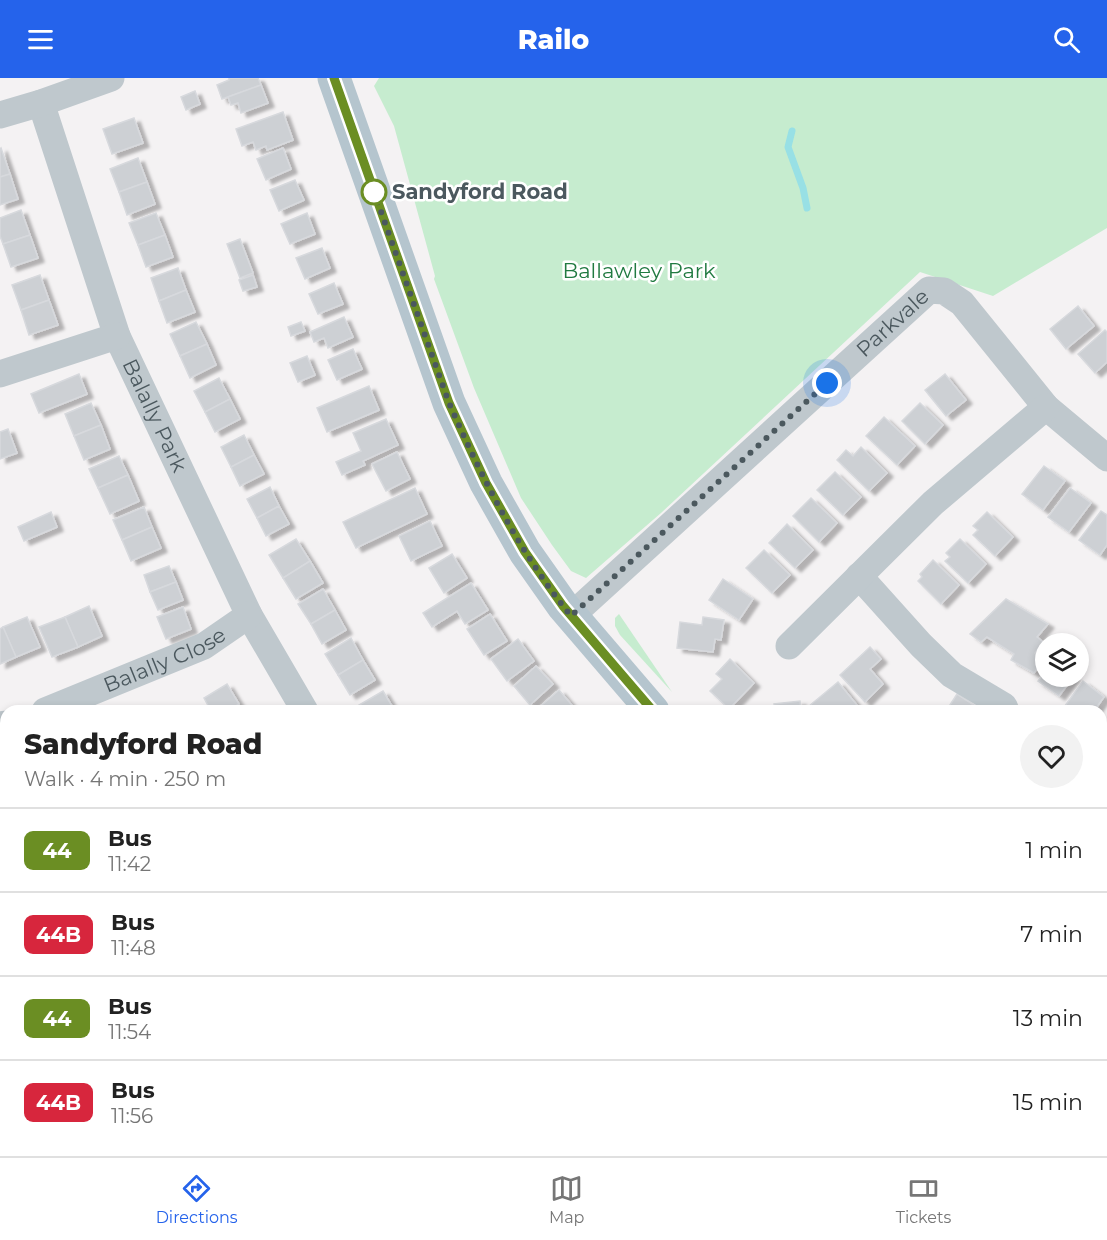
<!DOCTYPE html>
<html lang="en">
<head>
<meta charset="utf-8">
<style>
  body { margin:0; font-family:Montserrat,sans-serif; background:#f2f2f2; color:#222; height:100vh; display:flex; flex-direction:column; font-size:22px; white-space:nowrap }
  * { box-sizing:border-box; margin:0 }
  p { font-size:20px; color:#767676 }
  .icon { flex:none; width:33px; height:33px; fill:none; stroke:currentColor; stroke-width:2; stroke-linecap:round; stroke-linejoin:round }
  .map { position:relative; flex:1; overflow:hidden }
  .drawer { position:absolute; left:0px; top:627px; width:1107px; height:452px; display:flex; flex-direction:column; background:#fff; border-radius:18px 18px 0 0; box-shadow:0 3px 9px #0003 }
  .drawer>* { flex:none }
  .badge { padding:0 12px; border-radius:9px; font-size:21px; line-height:39px }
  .controls { position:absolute; left:1035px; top:555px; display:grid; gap:12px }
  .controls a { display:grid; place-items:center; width:54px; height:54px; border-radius:50%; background:#fff; box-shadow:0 3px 9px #0003; font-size:30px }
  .you { position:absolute; width:30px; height:30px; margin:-15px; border:4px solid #fff; border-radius:50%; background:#1a73e8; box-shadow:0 0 0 9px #1a73e833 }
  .map>.badge { position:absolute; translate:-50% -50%; box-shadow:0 0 0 3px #fff }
  .round { display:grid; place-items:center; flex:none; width:63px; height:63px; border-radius:32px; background:#f2f2f2 }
  .overview { display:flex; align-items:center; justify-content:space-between; height:102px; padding:0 24px }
  h1 { font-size:28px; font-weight:800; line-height:45px }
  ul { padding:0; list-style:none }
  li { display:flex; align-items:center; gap:18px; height:84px; padding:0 24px; border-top:2px solid #e0e0e0 }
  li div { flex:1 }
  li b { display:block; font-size:22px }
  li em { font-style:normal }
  li .badge { min-width:66px; font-weight:700; text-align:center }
  header { display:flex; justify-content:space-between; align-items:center; height:78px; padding:0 24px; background:#2563eb; color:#fff; font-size:27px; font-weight:800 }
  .menu { display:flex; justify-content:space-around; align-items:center; height:84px; border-top:2px solid #e0e0e0; background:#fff; font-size:16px; color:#767676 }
  .menu a { display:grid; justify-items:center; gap:3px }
  .menu .active { color:#2563eb }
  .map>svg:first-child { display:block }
</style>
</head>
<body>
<header><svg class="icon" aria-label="menu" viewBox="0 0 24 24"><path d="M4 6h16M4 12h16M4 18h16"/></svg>Railo<svg class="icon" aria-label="search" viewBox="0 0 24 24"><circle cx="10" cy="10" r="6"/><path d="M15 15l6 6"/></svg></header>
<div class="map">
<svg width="1107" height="1078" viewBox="0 0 1107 1078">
  <defs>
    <filter id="shadow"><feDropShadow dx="6" dy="4" stdDeviation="1.5" flood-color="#0004"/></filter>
  </defs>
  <rect width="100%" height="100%" fill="#f4f2f3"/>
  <g fill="#c6eccf">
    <path d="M379,0H1107V150L993,218L920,194L661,435L586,500L571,493L552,467L521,420L474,310L434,201L435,198L394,48L374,8Z"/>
    <path d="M619,536L672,614L620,557L615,548V540Z"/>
    <path d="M1101,734L1102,739L1107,738V858L1101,860Z"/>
  </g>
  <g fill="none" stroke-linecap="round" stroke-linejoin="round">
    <path stroke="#98e0e5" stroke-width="7" d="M792,53L788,69L803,110L807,130"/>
  </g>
  <g fill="#cdd0d4" stroke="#d7d9dd" stroke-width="1.5" filter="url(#shadow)">
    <path d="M229,0H258L261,7L222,21L217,7L229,2Z"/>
    <path d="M261,7L268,25L241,35L238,25L231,27L228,19Z"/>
    <path d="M195,13L200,26L186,32L181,19Z"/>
    <path d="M283,34L293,62L267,72L266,68L256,72L253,64L242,68L236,51Z"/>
    <path d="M134,40L143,65L112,76L103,51Z"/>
    <path d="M1,70L10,96L0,99V71Z"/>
    <path d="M283,70L291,91L266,102L257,81Z"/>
    <path d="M138,80L147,104L119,114L110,91Z"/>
    <path d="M10,96L18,121L0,127V99Z"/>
    <path d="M295,102L304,122L279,133L270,112Z"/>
    <path d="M147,104L155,126L127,137L119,114Z"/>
    <path d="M21,132L30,157L3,166L0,158V140Z"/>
    <path d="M156,135L165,157L138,167L129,145Z"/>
    <path d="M307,135L315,156L290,166L281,146Z"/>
    <path d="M30,157L38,180L11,189L3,166Z"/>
    <path d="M165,157L173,179L146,189L138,167Z"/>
    <path d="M240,161L253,195L240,200L227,166Z"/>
    <path d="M322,170L330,190L305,201L296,180Z"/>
    <path d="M178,190L186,212L159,223L151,200Z"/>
    <path d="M40,197L49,222L21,232L12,207Z"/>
    <path d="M253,197L257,209L243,213L239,202Z"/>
    <path d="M334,205L343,226L318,236L309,216Z"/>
    <path d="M186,212L195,234L167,245L159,223Z"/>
    <path d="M49,222L58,247L29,257L21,232Z"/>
    <path d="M1078,228L1094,248L1066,271L1050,251Z"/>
    <path d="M344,239L353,259L328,270L324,260L314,264L310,254Z"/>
    <path d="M196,244L207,266L180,278L170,256Z"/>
    <path d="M301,244L305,253L291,258L288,249Z"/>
    <path d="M1105,252L1107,254V284L1095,295L1078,276Z"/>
    <path d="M207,266L216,287L190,300L180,278Z"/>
    <path d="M353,271L362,291L337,302L328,282Z"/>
    <path d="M307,278L315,297L298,304L290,285Z"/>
    <path d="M79,296L87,316L39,335L31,316Z"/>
    <path d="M945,296L966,322L946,338L925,312Z"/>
    <path d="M219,300L230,321L205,334L194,313Z"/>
    <path d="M369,308L379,332L327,354L317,330Z"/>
    <path d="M230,321L240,341L215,354L205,334Z"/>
    <path d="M91,325L101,347L74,358L65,336Z"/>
    <path d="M920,325L943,347L925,366L902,343Z"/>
    <path d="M884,339L915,368L897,387L866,358Z"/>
    <path d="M386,341L398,367L363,383L365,387L342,397L336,384L361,373L353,355Z"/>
    <path d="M101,347L110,371L84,382L74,358Z"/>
    <path d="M8,351L17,375L0,381V354Z"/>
    <path d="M244,357L254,377L231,389L221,369Z"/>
    <path d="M861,369L887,395L869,413L837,382L846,372L853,378Z"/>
    <path d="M397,374L410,401L386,413L372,386Z"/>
    <path d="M254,377L264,396L240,408L231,389Z"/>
    <path d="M119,378L128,397L98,410L89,391Z"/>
    <path d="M1044,388L1065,403L1043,432L1022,416Z"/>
    <path d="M835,394L861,419L843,437L817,412Z"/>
    <path d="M128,397L139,423L110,436L98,410Z"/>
    <path d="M270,409L279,428L257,440L247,421Z"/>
    <path d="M415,410L427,436L356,470L343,444Z"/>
    <path d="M1070,410L1091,425L1069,454L1048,439Z"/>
    <path d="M811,420L837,445L819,464L793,438Z"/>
    <path d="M279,428L289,446L266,458L257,440Z"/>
    <path d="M144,429L152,449L122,462L113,442Z"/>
    <path d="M1101,433L1107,437V467L1100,477L1079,462Z"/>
    <path d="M51,434L57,449L24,463L18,449Z"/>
    <path d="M987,434L1013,459L995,478L973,457L978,452L973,448Z"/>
    <path d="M430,443L442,468L411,483L399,458Z"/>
    <path d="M787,446L813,472L795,490L769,465Z"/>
    <path d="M152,449L161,470L131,483L122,462Z"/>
    <path d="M296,461L310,483L283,500L269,477Z"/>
    <path d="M960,461L986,486L968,505L945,483L950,479L946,475Z"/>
    <path d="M764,472L790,497L772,515L746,490Z"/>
    <path d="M452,476L467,500L444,515L429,490Z"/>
    <path d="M933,482L959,507L941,526L918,503L922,499L920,496Z"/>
    <path d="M310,483L323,505L296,521L283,500Z"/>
    <path d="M169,488L176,504L150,514L144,497Z"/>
    <path d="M723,501L753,521L739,542L709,522Z"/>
    <path d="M176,504L183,522L158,532L150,514Z"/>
    <path d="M471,505L488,532L465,546L457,533L432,549L423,535Z"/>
    <path d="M323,511L335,532L311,546L298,526Z"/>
    <path d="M1006,521L1048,546L1037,559L1043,564L1035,575L1044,581L1034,595L1011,582L1014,576L987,559L981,564L970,556Z"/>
    <path d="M89,528L102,558L78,569L65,539Z"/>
    <path d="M183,529L191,551L166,561L157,539Z"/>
    <path d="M335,532L346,552L322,566L311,546Z"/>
    <path d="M490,536L507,563L484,577L467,551Z"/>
    <path d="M27,539L40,569L16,579L3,549Z"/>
    <path d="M65,539L78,569L52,579L39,549Z"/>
    <path d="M703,539L724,542L721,562L715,561L713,574L677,570L680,544L702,547Z"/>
    <path d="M3,549L16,579L0,586V551Z"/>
    <path d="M351,560L363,582L338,597L325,576Z"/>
    <path d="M518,561L534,583L507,603L491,581Z"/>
    <path d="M870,569L881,581L870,591L883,606L865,624L840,597Z"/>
    <path d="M730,581L754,605L729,631L710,613L722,601L716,596Z"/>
    <path d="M363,582L375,602L350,617L338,597Z"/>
    <path d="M536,588L553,606L530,627L514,608Z"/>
    <path d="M1046,592V598H1074L1059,618L1038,603Z"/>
    <path d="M1083,603L1104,619L1094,633H1069L1064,629Z"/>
    <path d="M838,604L861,632L813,633L809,628Z"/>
    <path d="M227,606L239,626L228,633H211L204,620Z"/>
    <path d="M559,612L576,632L575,633H535Z"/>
    <path d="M383,613L395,633H362L359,627Z"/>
    <path d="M957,616L983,633H946Z"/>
    <path d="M800,623L801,633H775L774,626Z"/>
    <path d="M2,940H6V973L0,972V950Z"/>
    <path d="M1107,1050V1077H1106L1101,1061V1052Z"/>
    <path d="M616,1072H650L651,1074L643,1078H619Z"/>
    <path d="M1017,1072H1041L1043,1078H1019Z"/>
    <path d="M1048,1072H1072L1074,1078H1050Z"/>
    <path d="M1072,1072H1096L1097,1078H1074Z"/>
  </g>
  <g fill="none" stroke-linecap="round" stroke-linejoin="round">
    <g stroke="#bfc8cd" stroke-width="27">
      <path id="s1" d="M41,25L117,258L249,537L305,633"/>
      <path d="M0,37L41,25L111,0"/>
      <path d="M0,296L117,258"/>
      <path d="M859,498L921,567L952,597L1004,628L1006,633"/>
      <path id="s2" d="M571,538L929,212L944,213L962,225L1046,329L1107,380"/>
      <path d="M789,568L933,425L1046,329"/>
      <path id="s3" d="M45,633L204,568L249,537"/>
      <path d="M0,647L6,646"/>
      <path d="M1101,998L1107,996"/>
      <path d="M0,1022L6,1024"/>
      <path d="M209,1072L232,1078"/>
      <path d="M555,1072L558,1078"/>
      <path d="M408,1078L422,1072"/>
    </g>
    <g stroke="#b5c5ce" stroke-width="33">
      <path d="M334,0L449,325L486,405L525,474L563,528L653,633"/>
      <path d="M921,1072L924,1078"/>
    </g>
  </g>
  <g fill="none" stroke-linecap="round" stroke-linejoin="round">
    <defs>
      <path id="line" d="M334,0L449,325L486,405L525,474L563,528L653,633"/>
    </defs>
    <use href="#line" stroke="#fff" stroke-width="14"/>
    <use href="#line" stroke="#6b8e23" stroke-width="9"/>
    <path stroke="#4b585e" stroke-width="6" stroke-dasharray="0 10.8" d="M374,114L449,325C482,400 519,474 571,538L827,305"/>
  </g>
  <circle fill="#fff" stroke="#6b8e23" stroke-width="3" cx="374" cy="114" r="12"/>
  <g text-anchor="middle" stroke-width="5" stroke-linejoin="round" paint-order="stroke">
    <g font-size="21" font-weight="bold" fill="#4b585e" stroke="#fff" text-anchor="start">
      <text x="392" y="121">Sandyford Road</text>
    </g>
    <g font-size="21" fill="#217a41" stroke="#fff">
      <text x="639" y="200">Ballawley Park</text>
    </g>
    <g font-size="21" fill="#4b585e" stroke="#fff">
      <text dy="7" stroke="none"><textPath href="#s2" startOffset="435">Parkvale</textPath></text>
      <text dy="7" stroke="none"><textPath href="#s1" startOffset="333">Balally Park</textPath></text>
      <text dy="7" stroke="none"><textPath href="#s3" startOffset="130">Balally Close</textPath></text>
    </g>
  </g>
</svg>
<div class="controls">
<a><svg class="icon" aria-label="layers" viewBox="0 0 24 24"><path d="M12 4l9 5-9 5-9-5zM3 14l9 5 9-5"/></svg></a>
</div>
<div class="you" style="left:827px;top:305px"></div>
<section class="drawer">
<div class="overview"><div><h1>Sandyford Road</h1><p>Walk · 4 min · 250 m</p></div><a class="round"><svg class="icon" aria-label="heart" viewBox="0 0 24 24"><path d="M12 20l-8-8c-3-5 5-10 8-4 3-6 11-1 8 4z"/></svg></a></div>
<ul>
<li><span class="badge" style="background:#6b8e23;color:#fff">44</span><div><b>Bus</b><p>11:42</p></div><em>1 min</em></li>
<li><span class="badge" style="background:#d7263d;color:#fff">44B</span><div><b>Bus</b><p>11:48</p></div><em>7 min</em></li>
<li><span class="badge" style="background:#6b8e23;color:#fff">44</span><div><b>Bus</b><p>11:54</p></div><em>13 min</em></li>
<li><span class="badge" style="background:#d7263d;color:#fff">44B</span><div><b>Bus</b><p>11:56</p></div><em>15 min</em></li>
</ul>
</section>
</div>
<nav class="menu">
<a class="active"><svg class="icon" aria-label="directions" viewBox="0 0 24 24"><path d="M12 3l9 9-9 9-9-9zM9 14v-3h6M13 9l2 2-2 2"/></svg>Directions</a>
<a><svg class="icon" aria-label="map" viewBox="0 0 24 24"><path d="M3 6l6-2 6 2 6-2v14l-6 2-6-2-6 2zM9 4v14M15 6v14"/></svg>Map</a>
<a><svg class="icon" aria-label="tickets" viewBox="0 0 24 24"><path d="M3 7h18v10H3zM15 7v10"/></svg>Tickets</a>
</nav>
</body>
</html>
